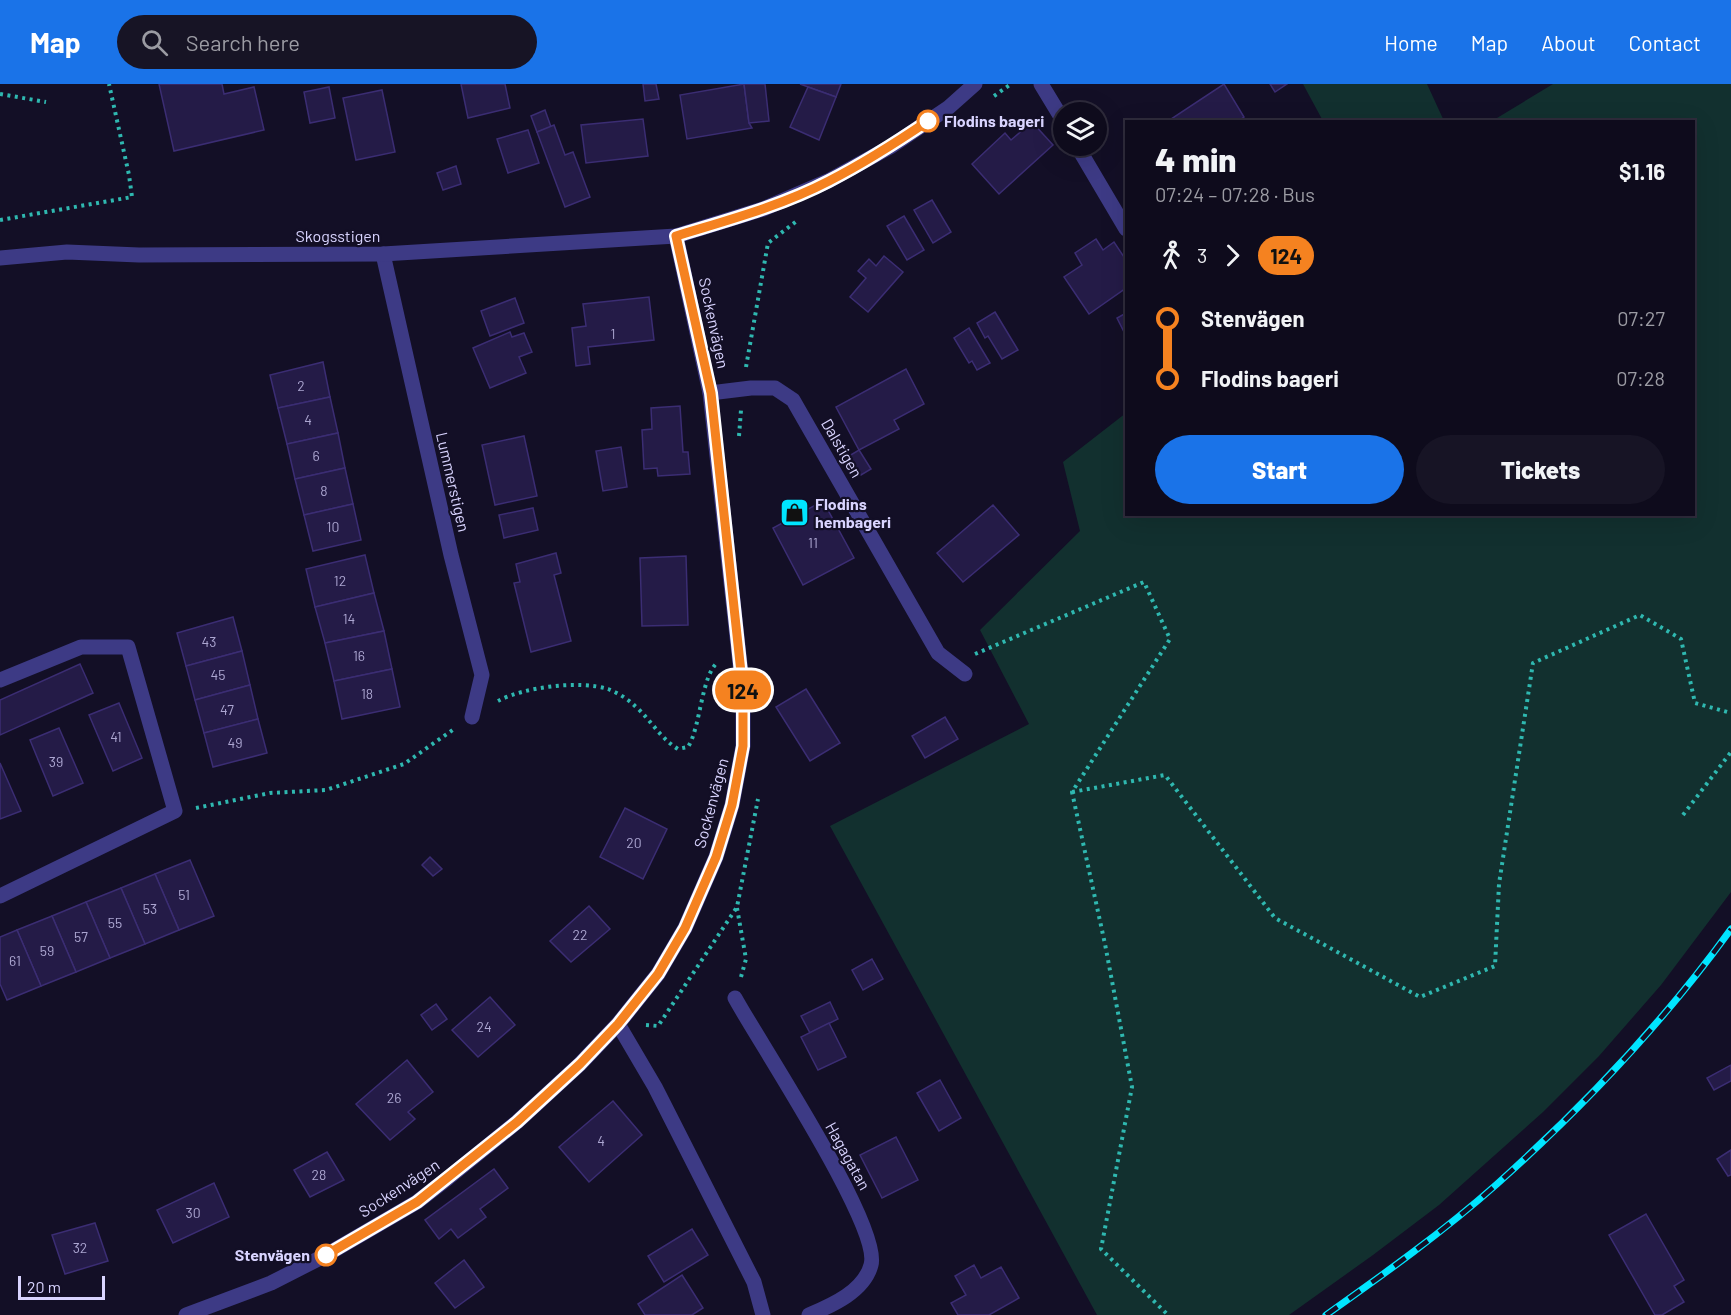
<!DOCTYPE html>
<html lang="en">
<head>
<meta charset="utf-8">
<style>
  body { margin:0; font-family:Barlow,sans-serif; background:#171425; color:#f1f3f6; height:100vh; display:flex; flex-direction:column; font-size:22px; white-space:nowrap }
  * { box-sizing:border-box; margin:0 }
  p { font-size:20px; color:#9b9ba3 }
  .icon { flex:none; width:33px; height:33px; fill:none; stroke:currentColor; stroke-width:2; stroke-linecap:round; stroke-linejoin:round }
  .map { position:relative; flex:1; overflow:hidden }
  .sheet { position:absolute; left:1125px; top:36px; width:570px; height:396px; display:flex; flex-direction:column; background:#0e0b1c; border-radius:0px; box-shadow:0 6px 24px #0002,0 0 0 2px #2e2b3b }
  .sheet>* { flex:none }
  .badge { padding:0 12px; border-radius:20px; font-size:21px; line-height:39px }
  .fabs { position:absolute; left:1053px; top:18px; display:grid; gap:12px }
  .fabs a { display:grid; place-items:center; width:54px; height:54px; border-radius:50%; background:#0e0b1c; box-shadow:0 6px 24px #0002,0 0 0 2px #2e2b3b; font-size:30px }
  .scale { position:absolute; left:18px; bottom:15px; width:87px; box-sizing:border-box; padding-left:6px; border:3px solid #d9d4ff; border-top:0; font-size:16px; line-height:21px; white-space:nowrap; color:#d9d4ff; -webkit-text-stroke:4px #130f26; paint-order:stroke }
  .map>.badge { position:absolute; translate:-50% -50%; box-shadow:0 0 0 3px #fff }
  .legs { display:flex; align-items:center; gap:9px; height:66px; padding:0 30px; font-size:20px }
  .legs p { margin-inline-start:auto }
  .overview { display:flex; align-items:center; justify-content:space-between; height:102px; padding:0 30px }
  h1 { font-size:33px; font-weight:800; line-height:45px }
  .action { display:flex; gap:12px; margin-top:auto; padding:12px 30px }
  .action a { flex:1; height:69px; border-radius:36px; background:#1a73e8; color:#fff; font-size:24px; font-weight:800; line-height:69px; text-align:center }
  .action a+a { background:#171425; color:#f1f3f6 }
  ul { padding:0 30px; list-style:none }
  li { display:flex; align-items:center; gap:21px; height:60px; font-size:22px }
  li i { display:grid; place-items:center; width:9px; height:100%; margin:0 8px; background:currentColor }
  li i::after { content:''; width:15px; height:15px; margin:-8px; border:4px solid; border-radius:50%; background:#0e0b1c }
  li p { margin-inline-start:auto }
  li:first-child i { background:linear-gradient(#0000 50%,currentColor 0) }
  li:last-child i { background:linear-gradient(currentColor 50%,#0000 0) }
  header { display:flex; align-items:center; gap:36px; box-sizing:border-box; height:84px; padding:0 30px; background:#1a73e8; color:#fff }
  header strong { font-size:28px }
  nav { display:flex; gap:33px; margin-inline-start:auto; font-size:21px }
  .search { width:420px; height:54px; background:#171425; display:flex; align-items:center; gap:15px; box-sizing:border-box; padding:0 21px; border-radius:33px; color:#9b9ba3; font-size:22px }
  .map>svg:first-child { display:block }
</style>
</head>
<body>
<header>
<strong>Map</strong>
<div class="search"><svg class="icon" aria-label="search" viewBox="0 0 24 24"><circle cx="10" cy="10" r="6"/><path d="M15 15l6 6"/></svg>Search here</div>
<nav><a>Home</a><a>Map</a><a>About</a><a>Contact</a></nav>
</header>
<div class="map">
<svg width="1731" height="1231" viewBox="0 0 1731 1231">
  <rect width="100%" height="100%" fill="#130f26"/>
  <g fill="#12302f">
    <path d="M1303,0H1427L1444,37H1323Z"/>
    <path d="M1553,0H1731V808L1661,901L1599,972L1543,1028L1439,1121L1373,1171L1289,1231H1097L830,742L1029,640L980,546L1080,447L1063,378L1126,329V430H1694V38L1492,37Z"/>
  </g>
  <g fill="#241b47" stroke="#3b2d73" stroke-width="1.5">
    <path d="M159,0H222L224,10L254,3L264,46L174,67Z"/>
    <path d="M461,0H505L510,24L468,34Z"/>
    <path d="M643,0H656L659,15L645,17Z"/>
    <path d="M744,0L749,39L752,44L687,55L680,11Z"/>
    <path d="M744,0H765L769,37L749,39Z"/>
    <path d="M800,0H841L836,13Z"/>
    <path d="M1224,0L1244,33L1237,38H1172L1171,35Z"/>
    <path d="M1270,0H1287L1275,8Z"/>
    <path d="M329,3L335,34L310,39L304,8Z"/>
    <path d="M808,3L836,13L819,56L790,43Z"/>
    <path d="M382,6L395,68L356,76L343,14Z"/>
    <path d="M545,26L551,43L537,48L531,32Z"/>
    <path d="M643,35L648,72L586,79L581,41Z"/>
    <path d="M1032,38L1053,61L999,110L972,80L1005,49L1011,56Z"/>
    <path d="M554,41L565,71L573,68L590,113L565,123L537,48Z"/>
    <path d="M528,46L539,79L508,89L497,55Z"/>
    <path d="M456,82L461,100L443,106L437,89Z"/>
    <path d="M932,116L951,148L933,159L914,126Z"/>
    <path d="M904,132L924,166L907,176L887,142Z"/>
    <path d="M1096,155L1103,166L1114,158L1126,176V204L1089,230L1064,193L1082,181L1075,169Z"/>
    <path d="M884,172L903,188L868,228L850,213L866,194L858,187L869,175L876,182Z"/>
    <path d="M649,213L654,256L588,263L590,280L576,282L572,244L586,242L583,220Z"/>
    <path d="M515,214L524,239L490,252L481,227Z"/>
    <path d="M995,228L1018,266L1002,275L988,252L985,254L977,239Z"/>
    <path d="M1126,229V252L1117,234Z"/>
    <path d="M969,244L990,279L977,286L972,277L969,279L954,254Z"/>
    <path d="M510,248L512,253L524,249L532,268L519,273L526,289L490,304L473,264Z"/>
    <path d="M323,278L330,313L278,324L270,291Z"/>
    <path d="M906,285L924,320L894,336L899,345L859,366L836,323Z"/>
    <path d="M330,313L338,349L287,360L278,324Z"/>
    <path d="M680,322L683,368H688L690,390L658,392L657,384L644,385L642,346L652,345L651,324Z"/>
    <path d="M338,349L345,384L295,395L287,360Z"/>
    <path d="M524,352L537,412L495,421L482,361Z"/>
    <path d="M621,363L627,403L603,407L596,367Z"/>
    <path d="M859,366L871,385L861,391L849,372Z"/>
    <path d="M345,384L353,420L304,431L295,395Z"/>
    <path d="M823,417L854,474L803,501L773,444Z"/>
    <path d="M353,420L361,456L313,467L304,431Z"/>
    <path d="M993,421L1019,451L963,498L937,469Z"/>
    <path d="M533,424L538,446L504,454L499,431Z"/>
    <path d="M556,469L561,489L554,491L571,557L531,568L514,499L520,498L516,480Z"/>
    <path d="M365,471L374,509L315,523L306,485Z"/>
    <path d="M686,472L688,541L642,542L640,474Z"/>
    <path d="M374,509L384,547L325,559L315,523Z"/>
    <path d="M233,533L242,567L186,582L177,549Z"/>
    <path d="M384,547L392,585L334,597L325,559Z"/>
    <path d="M242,567L250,601L195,616L186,582Z"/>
    <path d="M80,580L93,609L0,651V616Z"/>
    <path d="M392,585L400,623L342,635L334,597Z"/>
    <path d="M250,601L258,635L204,649L195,616Z"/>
    <path d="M806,605L840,659L810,677L776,623Z"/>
    <path d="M119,619L142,674L113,687L89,631Z"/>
    <path d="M945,633L958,655L925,674L912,652Z"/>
    <path d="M258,635L267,669L213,683L204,649Z"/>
    <path d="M59,644L83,699L53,712L30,656Z"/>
    <path d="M0,679L21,727L0,735Z"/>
    <path d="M625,724L667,745L643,795L600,773Z"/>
    <path d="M430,773L442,785L433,792L422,781Z"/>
    <path d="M190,776L214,832L179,846L155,790Z"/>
    <path d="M155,790L179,846L145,860L121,804Z"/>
    <path d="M121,804L145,860L110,874L86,818Z"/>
    <path d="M86,818L110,874L76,888L52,832Z"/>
    <path d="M589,822L610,845L571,878L550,857Z"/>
    <path d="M52,832L76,888L41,902L17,846Z"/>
    <path d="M17,846L41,902L7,916L0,900V853Z"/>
    <path d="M872,875L883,895L863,906L852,886Z"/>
    <path d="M490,913L515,941L478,973L452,946Z"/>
    <path d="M830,918L838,935L810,949L801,932Z"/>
    <path d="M436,920L447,935L432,946L421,931Z"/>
    <path d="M829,939L846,973L818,986L801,953Z"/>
    <path d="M407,976L433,1008L408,1028L415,1035L390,1056L356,1020Z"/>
    <path d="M1731,981V997L1714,1006L1707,994Z"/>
    <path d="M940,996L961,1034L939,1047L917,1009Z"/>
    <path d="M613,1017L642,1051L589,1098L559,1063Z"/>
    <path d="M896,1053L918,1096L882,1114L860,1071Z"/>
    <path d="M1731,1066V1091L1728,1092L1717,1075Z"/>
    <path d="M327,1068L344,1096L310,1113L294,1086Z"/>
    <path d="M494,1085L508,1104L480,1125L486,1133L458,1154L451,1145L439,1155L425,1136Z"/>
    <path d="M214,1099L229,1133L173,1159L157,1126Z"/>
    <path d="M1646,1130L1684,1196L1674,1202L1684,1218L1662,1231H1655L1609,1151Z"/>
    <path d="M95,1139L108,1177L65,1190L52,1151Z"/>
    <path d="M692,1145L708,1171L664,1198L648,1172Z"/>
    <path d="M464,1176L484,1203L455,1224L435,1199Z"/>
    <path d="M974,1181L981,1194L1001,1183L1019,1214L989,1231H958L951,1219L966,1211L955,1192Z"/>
    <path d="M682,1191L703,1224L692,1231H645L638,1220Z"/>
  </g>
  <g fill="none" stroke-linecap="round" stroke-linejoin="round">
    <g stroke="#2fb8b0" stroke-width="4" stroke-dasharray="3 4.5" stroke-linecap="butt">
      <path d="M0,10L46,18"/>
      <path d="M994,12L1011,0"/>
      <path d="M0,136L132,113L129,91L109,0"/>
      <path d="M746,283L768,159L798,136"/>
      <path d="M739,352L741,326"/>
      <path d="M975,570L1144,498L1170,555L1072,708L1105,860L1132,1003L1101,1165L1168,1231"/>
      <path d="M498,617C524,603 579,596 608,605C618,609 628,615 635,622C651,636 660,654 678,665L688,663C701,642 701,592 718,578"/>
      <path d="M1072,708L1165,691L1275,834L1420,913L1495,882L1499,800L1533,579L1640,531L1681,555L1695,619L1731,629"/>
      <path d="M196,724L270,709L326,706L404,680L454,645"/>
      <path d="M1683,731L1731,668"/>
      <path d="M737,824L746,875L741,893"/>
      <path d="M646,941L658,942L737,823L758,715"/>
    </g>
    <g stroke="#3d3a85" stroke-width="15">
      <path d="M1041,0L1064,38"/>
      <path d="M1077,62L1126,145"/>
      <path d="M383,170L451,471L482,591L472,633"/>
      <path d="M0,174L67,168L139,171L383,170L676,152L763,125L828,97L890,63L948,24L975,0"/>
      <path d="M710,309L751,304H775L793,316L938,569L965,590"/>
      <path d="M0,596L81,563H128L175,727L0,812"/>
      <path d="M735,914C759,958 882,1143 871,1181C864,1207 833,1221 809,1231"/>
      <path d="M618,940L655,1003L754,1198L763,1231"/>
      <path d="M186,1231L271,1199L326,1171L417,1118L448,1094L517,1038L580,980L618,940L658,890L685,844L716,773L732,721L743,662V607L710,309L676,152"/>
    </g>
    <defs>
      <path id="rail" d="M1326,1231C1384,1190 1443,1148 1497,1100C1583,1023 1663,939 1731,845"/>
    </defs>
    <use href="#rail" stroke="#00e5ff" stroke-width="7"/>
    <use href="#rail" stroke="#130f26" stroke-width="4.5" stroke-dasharray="14" stroke-linecap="butt"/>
  </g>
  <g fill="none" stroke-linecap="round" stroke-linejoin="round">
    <defs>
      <path id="line-1" d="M326,1171L417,1118L517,1038L580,980L618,940L658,890L685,844L716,773L732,721L743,662V607L711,309L676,152C728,136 781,122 829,97C864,79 897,58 928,37"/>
    </defs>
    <use href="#line-1" stroke="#fff" stroke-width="14"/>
    <use href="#line-1" stroke="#f58220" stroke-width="9"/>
  </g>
  <defs>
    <symbol id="shop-square" viewBox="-11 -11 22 22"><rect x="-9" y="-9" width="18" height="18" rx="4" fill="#00e5ff" stroke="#130f26"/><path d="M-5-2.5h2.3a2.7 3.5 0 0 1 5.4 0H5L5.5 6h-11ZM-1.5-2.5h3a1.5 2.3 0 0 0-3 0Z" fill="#111"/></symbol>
  </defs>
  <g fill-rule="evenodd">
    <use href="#shop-square" x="778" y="412" width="33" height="33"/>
  </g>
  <g fill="#fff" stroke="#f58220" stroke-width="3">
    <circle cx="928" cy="37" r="10"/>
    <circle cx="326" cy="1171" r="10"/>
  </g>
  <g text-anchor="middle" stroke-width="4.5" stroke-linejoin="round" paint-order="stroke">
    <g font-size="14" fill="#aca6d1">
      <text x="613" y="255">1</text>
      <text x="301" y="307">2</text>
      <text x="308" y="341">4</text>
      <text x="316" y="377">6</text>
      <text x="324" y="412">8</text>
      <text x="333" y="448">10</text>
      <text x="813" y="464">11</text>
      <text x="340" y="502">12</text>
      <text x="349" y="540">14</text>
      <text x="209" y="563">43</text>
      <text x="359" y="577">16</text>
      <text x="218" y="596">45</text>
      <text x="367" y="615">18</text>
      <text x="227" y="631">47</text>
      <text x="116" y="658">41</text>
      <text x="235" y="664">49</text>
      <text x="56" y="683">39</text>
      <text x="634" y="764">20</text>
      <text x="184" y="816">51</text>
      <text x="150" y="830">53</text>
      <text x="115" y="844">55</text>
      <text x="580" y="856">22</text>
      <text x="81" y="858">57</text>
      <text x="47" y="872">59</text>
      <text x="15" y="882">61</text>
      <text x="484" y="948">24</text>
      <text x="394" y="1019">26</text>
      <text x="601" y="1062">4</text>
      <text x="319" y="1096">28</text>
      <text x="193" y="1134">30</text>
      <text x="80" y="1169">32</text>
    </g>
    <g font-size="16" font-weight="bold" fill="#d9d4ff" stroke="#130f26" text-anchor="start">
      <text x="944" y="43">Flodins bageri</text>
      <text x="310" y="1177" text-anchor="end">Stenvägen</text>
    </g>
    <g font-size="16" fill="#d9d4ff" stroke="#130f26">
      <text x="338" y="158">Skogsstigen</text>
      <text transform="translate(714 239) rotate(78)" y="6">Sockenvägen</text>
      <text transform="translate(842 364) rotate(60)" y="6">Dalstigen</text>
      <text transform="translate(453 398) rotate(77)" y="6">Lummerstigen</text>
      <text transform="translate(711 719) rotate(-75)" y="6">Sockenvägen</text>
      <text transform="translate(848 1072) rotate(61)" y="6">Hagagatan</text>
      <text transform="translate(399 1104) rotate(-33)" y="6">Sockenvägen</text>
    </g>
    <g font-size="16" font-weight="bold" fill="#d9d4ff" stroke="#130f26" text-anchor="start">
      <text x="815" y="426">Flodins<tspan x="815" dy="18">hembageri</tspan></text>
    </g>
  </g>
</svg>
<div class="fabs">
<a><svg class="icon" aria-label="layers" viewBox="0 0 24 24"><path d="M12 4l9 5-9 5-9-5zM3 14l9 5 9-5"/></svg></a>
</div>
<div class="scale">20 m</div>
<b class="badge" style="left:743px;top:606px;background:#f58220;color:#111">124</b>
<section class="sheet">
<div class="overview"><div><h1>4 min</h1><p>07:24 – 07:28 · Bus</p></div><b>$1.16</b></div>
<div class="legs"><svg class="icon" aria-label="walk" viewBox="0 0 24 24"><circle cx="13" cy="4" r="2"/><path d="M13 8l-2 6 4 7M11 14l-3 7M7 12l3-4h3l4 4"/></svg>3<svg class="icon" aria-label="forward" viewBox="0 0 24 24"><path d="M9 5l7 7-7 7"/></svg><b class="badge" style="background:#f58220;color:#111">124</b></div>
<ul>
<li><i style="color:#f58220"></i><b>Stenvägen</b><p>07:27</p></li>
<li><i style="color:#f58220"></i><b>Flodins bageri</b><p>07:28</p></li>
</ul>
<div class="action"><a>Start</a><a>Tickets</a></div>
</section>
</div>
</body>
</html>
